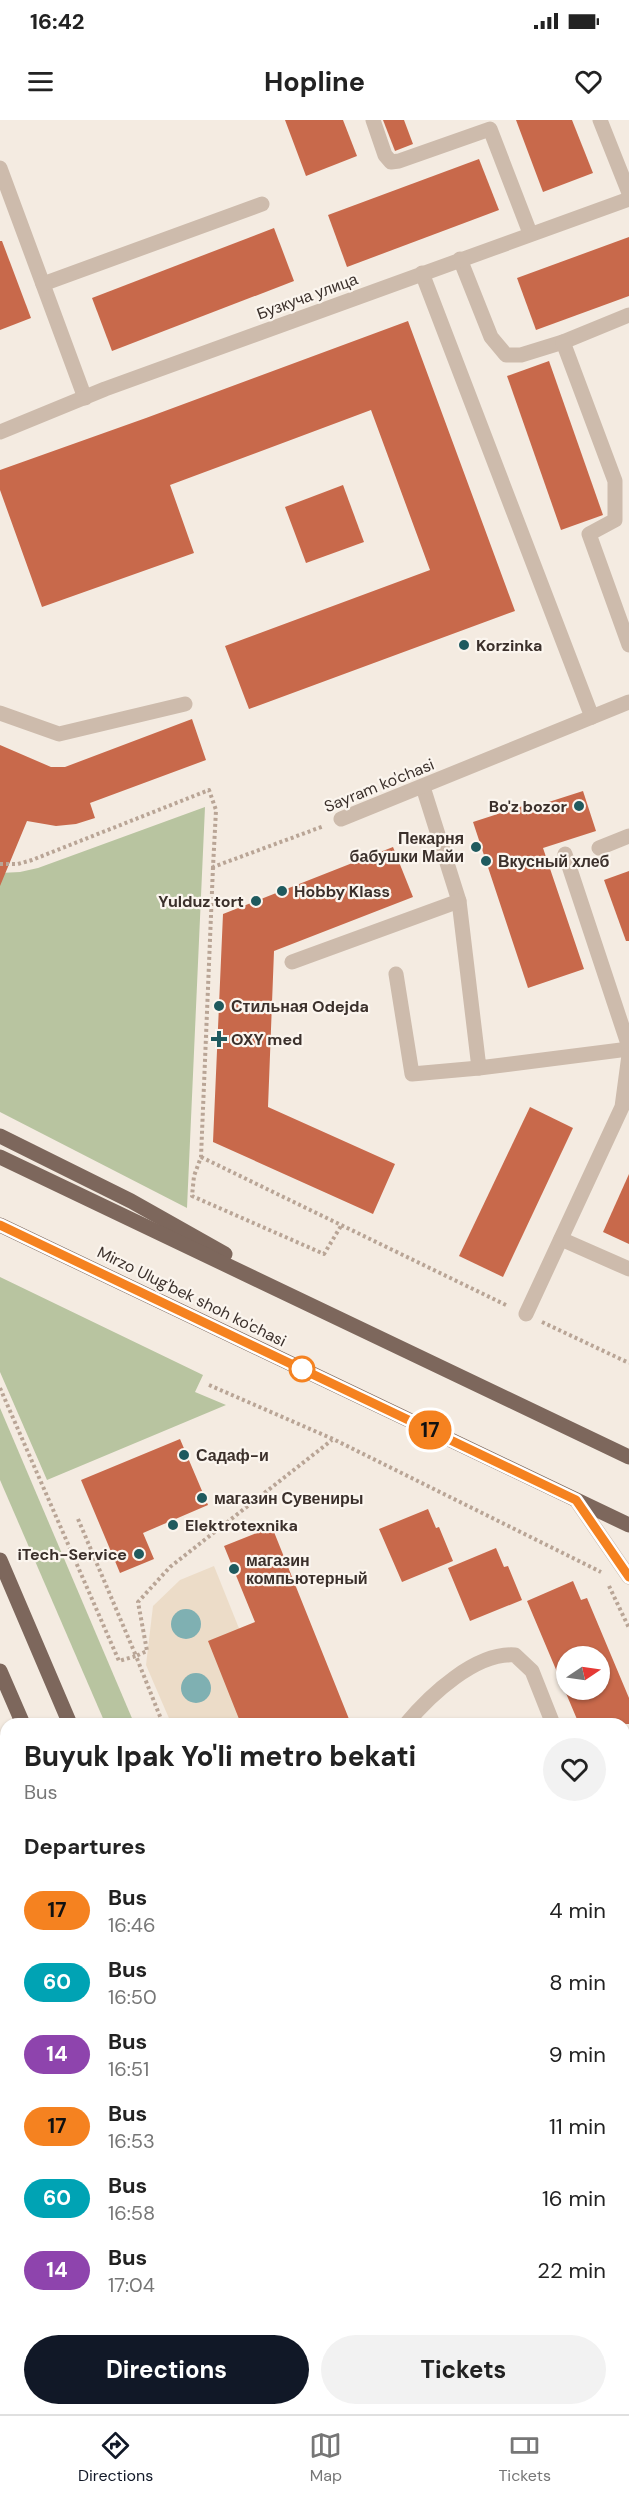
<!DOCTYPE html>
<html lang="en">
<head>
<meta charset="utf-8">
<style>
  body { margin:0; font-family:"DM Sans",sans-serif; background:#f2f2f2; color:#222; height:100vh; display:flex; flex-direction:column; font-size:22px; white-space:nowrap }
  * { box-sizing:border-box; margin:0 }
  p { font-size:20px; color:#767676 }
  .icon { flex:none; width:33px; height:33px; fill:none; stroke:currentColor; stroke-width:2; stroke-linecap:round; stroke-linejoin:round }
  .map { position:relative; flex:1; overflow:hidden }
  .details { position:absolute; left:0px; top:1598px; width:630px; height:698px; display:flex; flex-direction:column; background:#fff; border-radius:18px 18px 0 0; box-shadow:0 2px 4px #0004 }
  .details>* { flex:none }
  .badge { padding:0 12px; border-radius:20px; font-size:21px; line-height:39px }
  .needle { width:39px; rotate:77deg }
  .buttons { position:absolute; left:556px; top:1526px; display:grid; gap:12px }
  .buttons a { display:grid; place-items:center; width:54px; height:54px; border-radius:50%; background:#fff; box-shadow:0 2px 4px #0004; font-size:30px }
  .map>.badge { position:absolute; translate:-50% -50%; box-shadow:0 0 0 3px #fff }
  h2 { padding:0 24px; font-size:22px; line-height:54px }
  .round { display:grid; place-items:center; flex:none; width:63px; height:63px; border-radius:32px; background:#f2f2f2 }
  .head { display:flex; align-items:center; justify-content:space-between; height:102px; padding:0 24px }
  h1 { font-size:28px; font-weight:700; line-height:45px }
  .primary-button { display:flex; gap:12px; margin-top:auto; padding:12px 24px }
  .primary-button a { flex:1; height:69px; border-radius:36px; background:#111827; color:#fff; font-size:24px; font-weight:700; line-height:69px; text-align:center }
  .primary-button a+a { background:#f2f2f2; color:#222 }
  ul { padding:0; list-style:none }
  li { display:flex; align-items:center; gap:18px; height:72px; padding:0 24px }
  li div { flex:1 }
  li b { display:block; font-size:22px }
  li em { font-style:normal }
  li .badge { min-width:66px; font-weight:700; text-align:center }
  .status { display:flex; justify-content:space-between; align-items:center; height:42px; padding:0 30px; background:#fff; direction:ltr }
  .status svg { height:16px; fill:currentColor }
  header { display:flex; justify-content:space-between; align-items:center; height:78px; padding:0 24px; background:#fff; font-size:27px; font-weight:700 }
  .tab-bar { display:flex; justify-content:space-around; align-items:center; height:84px; border-top:2px solid #e0e0e0; background:#fff; font-size:16px; color:#767676 }
  .tab-bar a { display:grid; justify-items:center; gap:3px }
  .tab-bar .active { color:#111827 }
  .map>svg:first-child { display:block }
</style>
</head>
<body>
<div class="status"><b>16:42</b><svg viewBox="0 0 49 12"><path d="M0 12V9h3v3zM5 12V6h3v6zM10 12V3h3v9zM15 12V0h3v12zM26 1h20v11H26zM47 4h2v5h-2z"/></svg></div>
<header><svg class="icon" aria-label="menu" viewBox="0 0 24 24"><path d="M4 6h16M4 12h16M4 18h16"/></svg>Hopline<svg class="icon" aria-label="heart" viewBox="0 0 24 24"><path d="M12 20l-8-8c-3-5 5-10 8-4 3-6 11-1 8 4z"/></svg></header>
<div class="map">
<svg width="629" height="2294" viewBox="0 0 629 2294">
  <rect width="100%" height="100%" fill="#f4ebe1"/>
  <g fill="#b8c4a0">
    <path d="M205,687L187,1088L0,992V753L20,752L38,748Z"/>
    <path d="M0,1157L203,1255L195,1272L226,1285L47,1360L0,1252Z"/>
    <path d="M0,1288L134,1603H105L0,1360Z"/>
  </g>
  <path fill="#ecdcc8" d="M214,1446L277,1603H171L146,1545L153,1486L180,1460Z"/>
  <g fill="#7fb0b2">
    <circle cx="186" cy="1504" r="15"/>
    <circle cx="196" cy="1568" r="15"/>
  </g>
  <g fill="#c8694b" fill-rule="evenodd">
    <path d="M285,0H343L357,36L306,56Z"/>
    <path d="M383,0H404L413,24L395,31Z"/>
    <path d="M516,0H572L593,53L543,72Z"/>
    <path d="M479,39L499,90L347,147L328,95Z"/>
    <path d="M274,108L294,161L112,231L92,178Z"/>
    <path d="M629,117V176L536,210L517,158Z"/>
    <path d="M0,121H2L31,198L0,210Z"/>
    <path d="M408,201L515,491L249,589L225,526L430,450L371,290L170,365L194,433L42,487L0,370V350L146,298Z"/>
    <path d="M549,241L603,395L561,410L507,256Z"/>
    <path d="M343,365L364,422L306,443L285,387Z"/>
    <path d="M192,599L206,640L90,683L95,698L76,704L56,706L27,701L0,766V625L51,647H65Z"/>
    <path d="M583,671L596,711L543,728L584,849L528,868L473,702L529,684L530,688Z"/>
    <path d="M393,727L413,777L274,831L268,987L395,1044L373,1094L213,1022L223,794Z"/>
    <path d="M629,751V821H626L604,760Z"/>
    <path d="M530,987L573,1008L503,1157L459,1136Z"/>
    <path d="M629,1054V1124L603,1112Z"/>
    <path d="M180,1319L208,1385L143,1413L154,1439L120,1453L81,1360Z"/>
    <path d="M428,1389L436,1408L439,1407L453,1441L402,1462L379,1409Z"/>
    <path d="M272,1407L351,1604H241L208,1521L255,1502L224,1426Z"/>
    <path d="M496,1428L504,1447L508,1446L522,1480L470,1501L448,1448Z"/>
    <path d="M573,1461L581,1480L587,1478L629,1578V1604H579L527,1481ZM567,1536H600V1569H567Z"/>
  </g>
  <g fill="none" stroke-linecap="round" stroke-linejoin="round">
    <g stroke="#b9a596" stroke-width="4" stroke-dasharray="3 3" stroke-linecap="butt">
      <path d="M0,744H18L32,740L209,670L216,690L213,747L324,706"/>
      <path d="M213,747L201,1037L194,1056L192,1076L324,1134L341,1106"/>
      <path d="M201,1037L508,1186"/>
      <path d="M542,1202L629,1243"/>
      <path d="M209,1265L333,1319L601,1452"/>
      <path d="M0,1268L119,1541L136,1536L163,1604"/>
      <path d="M78,1399L136,1536L147,1531L138,1482L170,1447L332,1320"/>
      <path d="M609,1466L629,1508"/>
      <path d="M0,1691L6,1705"/>
      <path d="M0,1957L6,1954"/>
      <path d="M248,2289L250,2294"/>
      <path d="M451,2289L454,2294"/>
    </g>
    <g stroke="#cdbbac" stroke-width="15">
      <path d="M373,0L385,35L391,42L399,41L490,9L530,113"/>
      <path d="M600,0L629,73"/>
      <path d="M0,48L85,278"/>
      <path d="M460,139L491,217L506,235H521L563,222"/>
      <path d="M422,153L592,597"/>
      <path d="M43,164L262,84"/>
      <path d="M629,195L563,222L615,361V400L589,414L629,525"/>
      <path d="M0,312L105,269L629,79"/>
      <path d="M0,593L59,614L185,584"/>
      <path d="M423,667L459,781L479,948L629,929"/>
      <path d="M341,699L629,582"/>
      <path d="M599,728L629,716"/>
      <path d="M565,734L629,927"/>
      <path d="M292,842L459,781"/>
      <path d="M396,854L412,954L479,948"/>
      <path d="M561,1119L629,1149"/>
      <path d="M526,1194L622,987L629,935"/>
      <path d="M576,1380L629,1457"/>
      <path d="M406,1604C430,1575 476,1532 515,1535L532,1551L553,1604"/>
      <path d="M624,1777L629,1789"/>
      <path d="M0,1987L6,2001"/>
      <path d="M0,2013L6,2011"/>
      <path d="M624,2061L629,2059"/>
      <path d="M624,2146L629,2157"/>
      <path d="M135,2289L137,2294"/>
    </g>
    <g stroke="#7d675c" stroke-width="15">
      <path d="M0,1016L131,1081L225,1134"/>
      <path d="M0,1037L629,1337"/>
      <path d="M0,1105L629,1405"/>
      <path d="M0,1440L70,1604"/>
      <path d="M0,1551L23,1604"/>
      <path d="M317,2289L319,2294"/>
      <path d="M362,2289L364,2294"/>
    </g>
  </g>
  <g fill="none" stroke-linecap="round" stroke-linejoin="round">
    <defs>
      <path id="line" d="M0,1105L576,1380L629,1457"/>
    </defs>
    <use href="#line" stroke="#fff" stroke-width="14"/>
    <use href="#line" stroke="#f58220" stroke-width="9"/>
  </g>
  <g fill="#1f5a5e" stroke="#fbf5ee" stroke-width="2">
    <circle cx="464" cy="525" r="6"/>
    <circle cx="579" cy="686" r="6"/>
    <circle cx="476" cy="727" r="6"/>
    <circle cx="486" cy="741" r="6"/>
    <circle cx="282" cy="771" r="6"/>
    <circle cx="256" cy="781" r="6"/>
    <circle cx="219" cy="886" r="6"/>
    <path d="M216 910h6v6h6v6h-6v6h-6v-6h-6v-6h6z"/>
    <circle cx="184" cy="1335" r="6"/>
    <circle cx="202" cy="1378" r="6"/>
    <circle cx="173" cy="1405" r="6"/>
    <circle cx="139" cy="1434" r="6"/>
    <circle cx="234" cy="1449" r="6"/>
  </g>
  <circle fill="#fff" stroke="#f58220" stroke-width="3" cx="302" cy="1249" r="12"/>
  <g text-anchor="middle" stroke-width="4.5" stroke-linejoin="round" paint-order="stroke">
    <g font-size="16" fill="#3b302b" stroke="#fbf5ee">
      <text transform="translate(307 176) rotate(-20)" y="6">Бузкуча улица</text>
      <text transform="translate(379 665) rotate(-22)" y="6">Sayram ko'chasi</text>
      <text transform="translate(192 1176) rotate(26)" y="6">Mirzo Ulug'bek shoh ko'chasi</text>
    </g>
    <g font-size="16" font-weight="bold" fill="#3b302b" stroke="#fbf5ee" text-anchor="start">
      <text x="476" y="531">Korzinka</text>
      <text x="567" y="692" text-anchor="end">Bo'z bozor</text>
      <text x="464" y="724" text-anchor="end">Пекарня<tspan x="464" dy="18">бабушки Майи</tspan></text>
      <text x="498" y="747">Вкусный хлеб</text>
      <text x="294" y="777">Hobby Klass</text>
      <text x="244" y="787" text-anchor="end">Yulduz tort</text>
      <text x="231" y="892">Стильная Odejda</text>
      <text x="231" y="925">OXY med</text>
      <text x="196" y="1341">Садаф-и</text>
      <text x="214" y="1384">магазин Сувениры</text>
      <text x="185" y="1411">Elektrotexnika</text>
      <text x="127" y="1440" text-anchor="end">iTech-Service</text>
      <text x="246" y="1446">магазин<tspan x="246" dy="18">компьютерный</tspan></text>
    </g>
  </g>
</svg>
<div class="buttons">
<a><svg class="needle" viewBox="-14 -14 28 28"><path d="M0-13l5 13h-10z" fill="#e53935"/><path d="M0 13l5-13h-10z" fill="#767676"/></svg></a>
</div>
<b class="badge" style="left:430px;top:1310px;background:#f58220;color:#111">17</b>
<section class="details">
<div class="head"><div><h1>Buyuk Ipak Yo'li metro bekati</h1><p>Bus</p></div><a class="round"><svg class="icon" aria-label="heart" viewBox="0 0 24 24"><path d="M12 20l-8-8c-3-5 5-10 8-4 3-6 11-1 8 4z"/></svg></a></div>
<h2>Departures</h2>
<ul>
<li><span class="badge" style="background:#f58220;color:#111">17</span><div><b>Bus</b><p>16:46</p></div><em>4 min</em></li>
<li><span class="badge" style="background:#00a3b4;color:#fff">60</span><div><b>Bus</b><p>16:50</p></div><em>8 min</em></li>
<li><span class="badge" style="background:#8e44ad;color:#fff">14</span><div><b>Bus</b><p>16:51</p></div><em>9 min</em></li>
<li><span class="badge" style="background:#f58220;color:#111">17</span><div><b>Bus</b><p>16:53</p></div><em>11 min</em></li>
<li><span class="badge" style="background:#00a3b4;color:#fff">60</span><div><b>Bus</b><p>16:58</p></div><em>16 min</em></li>
<li><span class="badge" style="background:#8e44ad;color:#fff">14</span><div><b>Bus</b><p>17:04</p></div><em>22 min</em></li>
</ul>
<div class="primary-button"><a>Directions</a><a>Tickets</a></div>
</section>
</div>
<nav class="tab-bar">
<a class="active"><svg class="icon" aria-label="directions" viewBox="0 0 24 24"><path d="M12 3l9 9-9 9-9-9zM9 14v-3h6M13 9l2 2-2 2"/></svg>Directions</a>
<a><svg class="icon" aria-label="map" viewBox="0 0 24 24"><path d="M3 6l6-2 6 2 6-2v14l-6 2-6-2-6 2zM9 4v14M15 6v14"/></svg>Map</a>
<a><svg class="icon" aria-label="tickets" viewBox="0 0 24 24"><path d="M3 7h18v10H3zM15 7v10"/></svg>Tickets</a>
</nav>
</body>
</html>
